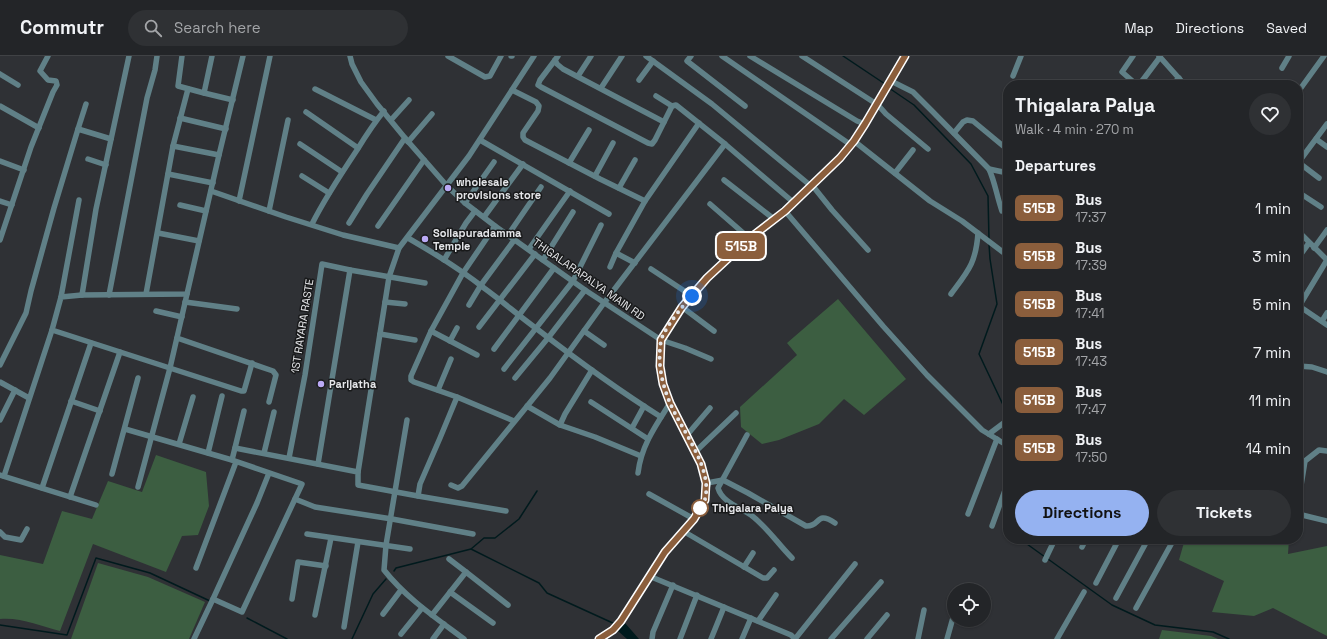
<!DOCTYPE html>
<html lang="en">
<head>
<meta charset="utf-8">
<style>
  body { margin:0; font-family:"Space Grotesk",sans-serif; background:#2f3134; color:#f1f3f6; height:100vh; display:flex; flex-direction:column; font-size:15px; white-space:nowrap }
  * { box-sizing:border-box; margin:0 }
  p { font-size:13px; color:#a3a5a8 }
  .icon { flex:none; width:22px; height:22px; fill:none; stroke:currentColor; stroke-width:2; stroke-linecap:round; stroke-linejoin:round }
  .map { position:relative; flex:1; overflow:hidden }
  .side { position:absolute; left:1003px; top:24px; width:300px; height:464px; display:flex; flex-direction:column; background:#232528; border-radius:16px; box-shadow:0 1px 3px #0004,0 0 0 1px #404245 }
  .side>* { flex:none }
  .badge { padding:0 8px; border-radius:6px; font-size:14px; line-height:26px }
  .tools { position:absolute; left:947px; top:527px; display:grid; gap:8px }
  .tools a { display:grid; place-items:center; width:44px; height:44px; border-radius:50%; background:#232528; box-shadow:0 1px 3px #0004,0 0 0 1px #404245; font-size:20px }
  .you { position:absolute; width:20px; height:20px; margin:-10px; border:3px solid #fff; border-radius:50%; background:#1a73e8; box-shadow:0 0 0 6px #1a73e833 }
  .map>.badge { position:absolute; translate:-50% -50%; box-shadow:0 0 0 2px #fff }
  h2 { padding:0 12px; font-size:15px; line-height:36px }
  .round { display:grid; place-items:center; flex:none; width:42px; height:42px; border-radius:21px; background:#2f3134 }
  .overview { display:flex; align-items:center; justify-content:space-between; height:68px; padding:0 12px }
  h1 { font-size:19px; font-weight:700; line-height:30px }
  .button { display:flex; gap:8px; margin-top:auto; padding:8px 12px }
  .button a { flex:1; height:46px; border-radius:24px; background:#95b2f1; color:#111; font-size:16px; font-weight:700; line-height:46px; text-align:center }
  .button a+a { background:#2f3134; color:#f1f3f6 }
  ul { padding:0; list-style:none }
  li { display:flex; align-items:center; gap:12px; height:48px; padding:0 12px }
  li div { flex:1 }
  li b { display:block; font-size:15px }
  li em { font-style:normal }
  li .badge { min-width:44px; font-weight:700; text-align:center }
  header { display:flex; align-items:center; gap:24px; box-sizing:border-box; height:56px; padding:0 20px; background:#232528; border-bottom:1px solid #404245 }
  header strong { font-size:19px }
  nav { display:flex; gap:22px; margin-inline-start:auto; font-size:14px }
  .search { width:280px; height:36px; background:#2f3134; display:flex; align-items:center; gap:10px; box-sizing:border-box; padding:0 14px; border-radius:22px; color:#a3a5a8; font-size:15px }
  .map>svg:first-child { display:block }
</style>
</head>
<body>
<header>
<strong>Commutr</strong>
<div class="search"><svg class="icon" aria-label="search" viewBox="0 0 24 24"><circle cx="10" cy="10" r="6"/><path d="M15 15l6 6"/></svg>Search here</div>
<nav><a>Map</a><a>Directions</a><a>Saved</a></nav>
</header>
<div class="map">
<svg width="1327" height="583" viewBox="0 0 1327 583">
  <rect width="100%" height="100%" fill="#2f3135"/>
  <g fill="#3c5e41">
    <path d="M838,243L906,323L864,359L844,343L819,368L779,384L762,388L741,371L740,351L797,299L787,287Z"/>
    <path d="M156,399L206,416L209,450L198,479L182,480L166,516L93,488L60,575C41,570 20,561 0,563V499L43,508L62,455L92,463L108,425L142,436Z"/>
    <path d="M1185,483H1289L1288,498L1327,490V580L1273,552L1254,560L1212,556L1224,525L1179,504Z"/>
    <path d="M98,507L148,521L205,546L189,583H71Z"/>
    <path d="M1162,574L1211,580L1218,583H1159Z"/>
  </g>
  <path fill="#001a1d" d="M625,567L639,583H627L618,575Z"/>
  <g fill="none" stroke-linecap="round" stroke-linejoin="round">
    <g stroke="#001a1d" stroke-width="1.5">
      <path d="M843,0L885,28"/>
      <path d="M889,32L914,49L971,108L988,140L989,184"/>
      <path d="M989,188L990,203L997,248L979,298L1005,353L1008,364"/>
      <path d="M1008,466L1006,473L1008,474"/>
      <path d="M1020,483L1045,501"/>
      <path d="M471,493L539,527L547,537L615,568"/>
      <path d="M1048,503L1112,549L1155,569L1213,576L1229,583"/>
      <path d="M394,515L396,512L471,493L484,482H495L519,463L537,435"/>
      <path d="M247,562L287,583"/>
      <path d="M0,569L67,579L96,502L150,517L210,545"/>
      <path d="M352,583L373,538L386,523"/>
    </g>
    <g stroke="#608087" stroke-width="5.5">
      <path d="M129,0L96,153L82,239L187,238L219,99L243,0"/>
      <path d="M182,0L178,30L204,37L212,0"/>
      <path d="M350,0L352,8L361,26L377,48L405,82L447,130L465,147L495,170L585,234L661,284L685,292L711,303"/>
      <path d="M448,0L485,21L490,20L501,0"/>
      <path d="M511,0H512"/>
      <path d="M558,0L540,24L538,29L541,31L648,87L652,88L655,84L672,50L676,49L725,88L793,146"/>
      <path d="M646,0L712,48L811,130"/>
      <path d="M691,0L687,5L745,50"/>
      <path d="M722,0L851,89"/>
      <path d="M750,0L857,65L865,68"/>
      <path d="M802,0L878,49L886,58L928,93"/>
      <path d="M1133,0L1122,16L1137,29"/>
      <path d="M1159,0L1185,29"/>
      <path d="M555,4L557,8L563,13L664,66"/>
      <path d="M1282,12L1289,0"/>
      <path d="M0,18L18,29"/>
      <path d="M578,20L591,0"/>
      <path d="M1013,20L1021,0"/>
      <path d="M639,24L653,5"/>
      <path d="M891,25L913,36L932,55L989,113L1003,116L1008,118"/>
      <path d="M1139,29L1160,1"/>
      <path d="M1172,29L1179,22"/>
      <path d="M1272,29H1273"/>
      <path d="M601,32L622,0"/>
      <path d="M315,33L376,64"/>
      <path d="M512,34L536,46L539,50L538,55L523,77V81L525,84L600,123L645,145L699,67"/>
      <path d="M1298,36L1324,0"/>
      <path d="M204,37L233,44"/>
      <path d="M656,40L672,50"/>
      <path d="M0,50L39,72"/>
      <path d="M306,56L358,92"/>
      <path d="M180,62L226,73"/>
      <path d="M391,64L409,44"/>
      <path d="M78,73L86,48"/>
      <path d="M954,77L963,66L967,64L973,65L1008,94"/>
      <path d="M1316,83L1327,91"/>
      <path d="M480,84L609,158"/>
      <path d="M854,85L930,145L962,165L1008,200"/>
      <path d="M408,86L432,58"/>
      <path d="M300,88L342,116"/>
      <path d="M173,90L219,99"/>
      <path d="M88,103L106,109"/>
      <path d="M0,105L24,114"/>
      <path d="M1298,106L1319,122"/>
      <path d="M569,107L589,74"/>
      <path d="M1298,107L1327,68"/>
      <path d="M989,113C995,126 997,141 1002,155L1008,145"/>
      <path d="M895,117L913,94"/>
      <path d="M168,118L213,127"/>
      <path d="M302,120L329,137"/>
      <path d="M595,120L613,87"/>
      <path d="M724,124L774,163"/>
      <path d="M812,129L832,154L868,194"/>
      <path d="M619,132L635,104"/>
      <path d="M211,135L286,161L343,179L399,192"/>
      <path d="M1298,136L1321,151"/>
      <path d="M0,145L12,149"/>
      <path d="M239,145L270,0"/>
      <path d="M465,147L494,106"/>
      <path d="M710,148L749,182"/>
      <path d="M180,149L206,155"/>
      <path d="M269,155L288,64"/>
      <path d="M785,155L883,270L927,319L982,374L1008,390"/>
      <path d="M484,161L523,108"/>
      <path d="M349,167L367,138L405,82"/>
      <path d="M312,168C325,142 341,118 357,94C365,81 374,67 384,55"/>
      <path d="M378,170L424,104"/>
      <path d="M1298,175L1327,204"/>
      <path d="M158,177L199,185"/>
      <path d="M508,179L541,131"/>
      <path d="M408,182C434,197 460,213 484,232C502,245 519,260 537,273C577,304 618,334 661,361"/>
      <path d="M0,184L31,91L53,36L57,29L56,25L48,24L40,15L48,0"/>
      <path d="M1314,192L1327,174"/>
      <path d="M529,193L570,135"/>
      <path d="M1298,202L1309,187"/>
      <path d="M444,204L466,167L475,155"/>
      <path d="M543,204L573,156"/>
      <path d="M635,207L616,197L645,145"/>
      <path d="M610,211L616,197"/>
      <path d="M651,213L692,240"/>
      <path d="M146,238L173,90L188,33"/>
      <path d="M951,238C968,215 976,207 978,177"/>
      <path d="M82,239L61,241L52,274L241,335H244L252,307"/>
      <path d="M109,239L147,42L155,14L157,0"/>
      <path d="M61,241L79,144"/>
      <path d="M185,246L237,253"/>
      <path d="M385,246L405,248"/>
      <path d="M469,249L481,229L515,183"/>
      <path d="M1299,250L1327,269"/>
      <path d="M682,251L714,275"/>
      <path d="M1298,252L1327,204"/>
      <path d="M156,255L182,261"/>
      <path d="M1322,265L1327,257"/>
      <path d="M479,271L535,198"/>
      <path d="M431,275L477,299"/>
      <path d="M584,275L604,289"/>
      <path d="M380,278L415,284"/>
      <path d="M177,282L273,315L276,319L269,346"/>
      <path d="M450,285L457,272"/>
      <path d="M1008,287L1006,292L1008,295"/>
      <path d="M494,293L554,212"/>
      <path d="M0,309L26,257L31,235L54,152L78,73L111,83"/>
      <path d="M1298,310L1312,311L1327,316"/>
      <path d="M504,313L573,225L601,169"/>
      <path d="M515,322L548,282L585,234"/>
      <path d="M0,326L29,342"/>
      <path d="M438,334L451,303"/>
      <path d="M457,341L414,326L411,324V320L431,275L463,217L495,170"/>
      <path d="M71,345L100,355"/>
      <path d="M591,346L648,383"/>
      <path d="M527,350L560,369L595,381L641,400"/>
      <path d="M0,364L15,334"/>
      <path d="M407,364L386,489L384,514C406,542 436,562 464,583"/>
      <path d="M560,369L565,358L592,314"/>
      <path d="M632,372L644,350"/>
      <path d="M125,373L232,404L244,355"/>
      <path d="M989,378L1005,366"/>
      <path d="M687,379L710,352"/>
      <path d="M747,379L718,432C722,446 739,451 751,459C767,471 778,488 792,502"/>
      <path d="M179,388L193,341"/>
      <path d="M235,392L358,416V429L418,440L420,428L440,382L457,341L514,365"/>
      <path d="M695,396L736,357"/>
      <path d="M208,397L222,340"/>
      <path d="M264,397L274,356"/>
      <path d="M289,402L305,319L322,208L350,214L425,227"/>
      <path d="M232,404L302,428L242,556L213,543L257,447L269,417"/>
      <path d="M318,408L350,214"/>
      <path d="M358,416L389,221L399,192L469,100L534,0"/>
      <path d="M638,417C641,390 656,369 670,347"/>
      <path d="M112,418L138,322"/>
      <path d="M0,419L96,449"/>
      <path d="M4,420L52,274"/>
      <path d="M707,427L723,424L748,437L806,470C821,471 815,454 835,467"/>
      <path d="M451,429L458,432L462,430L550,322L604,247L725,88"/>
      <path d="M138,431L170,312L187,238"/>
      <path d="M42,432L91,287"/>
      <path d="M649,438L694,463"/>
      <path d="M418,440L506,455"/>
      <path d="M70,441L120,296"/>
      <path d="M295,443L315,451L392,463L473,478"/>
      <path d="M1298,448L1305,405L1319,394L1327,395"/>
      <path d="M968,458L997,383"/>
      <path d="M1298,458L1327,465"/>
      <path d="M992,470L1008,426"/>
      <path d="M683,475L763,522H767L774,514"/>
      <path d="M0,476L5,481L21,484L27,473"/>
      <path d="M307,478L410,493"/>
      <path d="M1082,491L1086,483"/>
      <path d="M1045,504L1055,483"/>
      <path d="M744,511L753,497"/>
      <path d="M196,512L236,406"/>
      <path d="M466,516L508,549"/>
      <path d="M649,520L791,579L795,583"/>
      <path d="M1096,527L1119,483"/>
      <path d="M450,536L493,567"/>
      <path d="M1116,542L1148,483"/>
      <path d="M292,543L298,506L326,510"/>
      <path d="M1136,552L1174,483"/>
      <path d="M383,558L401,534"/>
      <path d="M315,559L331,482"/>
      <path d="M432,559L466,516L449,503"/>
      <path d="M758,565L776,539"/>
      <path d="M344,571L358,486"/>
      <path d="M401,578L422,552"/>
      <path d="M194,583L213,543"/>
      <path d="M433,583L444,568"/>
      <path d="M652,583L653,576L673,529"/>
      <path d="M680,583L697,539"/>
      <path d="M711,583L724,551"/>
      <path d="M742,583L751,562"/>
      <path d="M795,583L855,508"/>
      <path d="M831,583L881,526"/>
      <path d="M867,583L887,559"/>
      <path d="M918,583L924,554"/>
      <path d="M947,583L954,558"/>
      <path d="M1057,583L1084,536"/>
    </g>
    <path stroke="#8bcfdd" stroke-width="7" d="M599,583L613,574L621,565L665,496L694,463L705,444L707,427L701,408L670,347L663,328L660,310L661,284L682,251L707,222L749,182L785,155L840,102L854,85L865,68L905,0"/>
  </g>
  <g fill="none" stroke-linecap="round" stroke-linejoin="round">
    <defs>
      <path id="line" d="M599,583L613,574L621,565L665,496L694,463L705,444L706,427L701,408L670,347L663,328L660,310L661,284L682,251L707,222L750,182L785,155L840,102L854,85L865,68L905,0"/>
    </defs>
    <use href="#line" stroke="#fff" stroke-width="9"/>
    <use href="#line" stroke="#8b5e3c" stroke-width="6"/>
    <path stroke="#e5e6e9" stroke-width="4" stroke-dasharray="0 7.2" d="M692,240C683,249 663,274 661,285C657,306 662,328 670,347C682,375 713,412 705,443C705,446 701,450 700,453V452"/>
  </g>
  <g fill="#bbaaf6" stroke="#18191a" stroke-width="1.5">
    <circle cx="448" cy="132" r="4"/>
    <circle cx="425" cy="183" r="4"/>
    <circle cx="321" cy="328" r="4"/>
  </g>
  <circle fill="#fff" stroke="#8b5e3c" stroke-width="2" cx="700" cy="452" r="8"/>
  <g text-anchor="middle" stroke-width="3" stroke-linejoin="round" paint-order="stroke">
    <g font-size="11" font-weight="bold" fill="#e5e6e9" stroke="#18191a" text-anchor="start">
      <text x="456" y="130">wholesale<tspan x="456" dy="13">provisions store</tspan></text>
      <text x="433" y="181">Sollapuradamma<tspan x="433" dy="13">Temple</tspan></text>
      <text x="329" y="332">Parijatha</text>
    </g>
    <g font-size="11" fill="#e5e6e9" stroke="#18191a">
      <text transform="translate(589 223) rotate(35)" y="4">THIGALARAPALYA MAIN RD</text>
      <text transform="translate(302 270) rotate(-81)" y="4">1ST RAYARA RASTE</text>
    </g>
    <g font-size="11" font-weight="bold" fill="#e5e6e9" stroke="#18191a" text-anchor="start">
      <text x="712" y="456">Thigalara Palya</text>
    </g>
  </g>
</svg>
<div class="tools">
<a><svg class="icon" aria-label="locate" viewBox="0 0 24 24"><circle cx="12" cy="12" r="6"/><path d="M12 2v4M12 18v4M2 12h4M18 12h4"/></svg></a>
</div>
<div class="you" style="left:692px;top:240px"></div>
<b class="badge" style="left:741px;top:190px;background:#8b5e3c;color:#fff">515B</b>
<section class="side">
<div class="overview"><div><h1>Thigalara Palya</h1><p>Walk · 4 min · 270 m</p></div><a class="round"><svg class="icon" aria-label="heart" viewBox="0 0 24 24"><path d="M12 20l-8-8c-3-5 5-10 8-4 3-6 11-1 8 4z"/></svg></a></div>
<h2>Departures</h2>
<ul>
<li><span class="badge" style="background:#8b5e3c;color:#fff">515B</span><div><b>Bus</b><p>17:37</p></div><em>1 min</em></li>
<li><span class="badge" style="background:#8b5e3c;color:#fff">515B</span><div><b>Bus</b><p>17:39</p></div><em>3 min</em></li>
<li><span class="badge" style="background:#8b5e3c;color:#fff">515B</span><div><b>Bus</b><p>17:41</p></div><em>5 min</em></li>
<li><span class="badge" style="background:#8b5e3c;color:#fff">515B</span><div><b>Bus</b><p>17:43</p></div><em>7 min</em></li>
<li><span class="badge" style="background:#8b5e3c;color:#fff">515B</span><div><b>Bus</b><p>17:47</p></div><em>11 min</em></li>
<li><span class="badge" style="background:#8b5e3c;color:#fff">515B</span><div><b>Bus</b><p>17:50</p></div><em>14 min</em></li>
</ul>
<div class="button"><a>Directions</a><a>Tickets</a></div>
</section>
</div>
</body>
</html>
